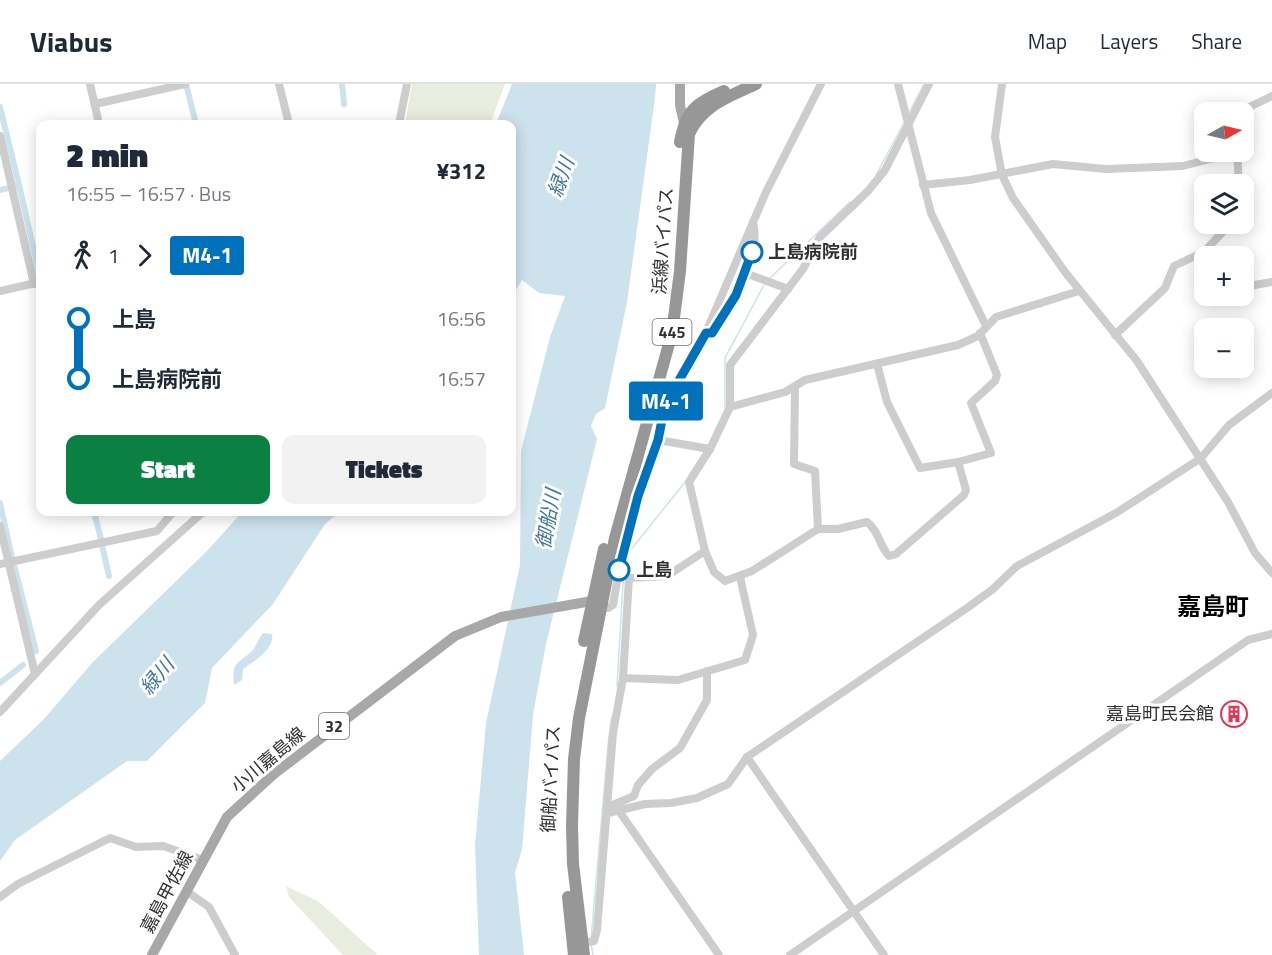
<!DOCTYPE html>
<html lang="en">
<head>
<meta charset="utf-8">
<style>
  body { margin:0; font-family:"Titillium Web","Noto Sans JP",sans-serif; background:#f2f2f3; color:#1f2937; height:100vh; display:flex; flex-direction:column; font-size:22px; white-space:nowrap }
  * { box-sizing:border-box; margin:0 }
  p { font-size:20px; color:#747a83 }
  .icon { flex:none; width:33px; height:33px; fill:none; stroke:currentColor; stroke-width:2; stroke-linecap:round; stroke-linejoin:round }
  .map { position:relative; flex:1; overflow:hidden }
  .details { position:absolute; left:36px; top:36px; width:480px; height:396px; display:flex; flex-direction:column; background:#fff; border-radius:12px; box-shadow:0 3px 15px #0003 }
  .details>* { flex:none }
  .badge { padding:0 12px; border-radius:4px; font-size:21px; line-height:39px }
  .needle { width:39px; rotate:82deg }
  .buttons { position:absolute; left:1194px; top:18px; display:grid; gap:12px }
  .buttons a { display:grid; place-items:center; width:60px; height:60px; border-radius:12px; background:#fff; box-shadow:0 3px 15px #0003; font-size:30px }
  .map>.badge { position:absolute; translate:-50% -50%; box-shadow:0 0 0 3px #fff }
  .legs { display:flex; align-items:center; gap:9px; height:66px; padding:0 30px; font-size:20px }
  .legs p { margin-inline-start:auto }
  .overview { display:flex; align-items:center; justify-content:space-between; height:102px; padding:0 30px }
  h1 { font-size:33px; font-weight:800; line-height:45px }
  .cta { display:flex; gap:12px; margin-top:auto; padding:12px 30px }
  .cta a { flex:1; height:69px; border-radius:12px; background:#0b8043; color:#fff; font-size:24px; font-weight:800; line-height:69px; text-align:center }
  .cta a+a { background:#f2f2f3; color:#1f2937 }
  ul { padding:0 30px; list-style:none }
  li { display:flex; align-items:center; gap:21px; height:60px; font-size:22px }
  li i { display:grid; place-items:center; width:9px; height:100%; margin:0 8px; background:currentColor }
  li i::after { content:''; width:15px; height:15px; margin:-8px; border:4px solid; border-radius:50%; background:#fff }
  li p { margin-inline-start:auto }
  li:first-child i { background:linear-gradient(#0000 50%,currentColor 0) }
  li:last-child i { background:linear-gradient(currentColor 50%,#0000 0) }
  header { display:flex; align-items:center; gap:36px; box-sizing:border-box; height:84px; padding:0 30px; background:#fff; border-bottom:2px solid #e0e1e3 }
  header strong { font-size:28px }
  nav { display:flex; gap:33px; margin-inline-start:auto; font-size:21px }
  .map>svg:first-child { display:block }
</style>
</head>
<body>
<header>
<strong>Viabus</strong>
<nav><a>Map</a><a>Layers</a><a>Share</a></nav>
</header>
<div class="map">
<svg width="1272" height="871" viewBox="0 0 1272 871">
  <rect width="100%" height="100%" fill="#fff"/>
  <g fill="#e8eddf">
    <path d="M412,0H505L490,40H405Z"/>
    <path d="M286,802L319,818L378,871H343L289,813Z"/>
  </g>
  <g fill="#cce2ec">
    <path d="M512,0H656L655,14L627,218L605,324L596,330L591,342L597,355L546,560L533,631L522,766L515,788L524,871H479L475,761L486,639L520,481L521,367L550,253L565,212L539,209L522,196L512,212V40H496Z"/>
    <path d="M242,428H339L325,440L273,520L212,584L205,619L147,677H127L15,756L0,777V677L43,636L93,578L208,466Z"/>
    <path d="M263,549L272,550C275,565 253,578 243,585L242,596L234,601C232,580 235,581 250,569C256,564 258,555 263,549Z"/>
  </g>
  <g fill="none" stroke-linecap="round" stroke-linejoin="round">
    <g stroke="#cce2ec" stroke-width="1.5">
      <path d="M910,27L924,0"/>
      <path d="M876,91L905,37"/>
      <path d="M769,195L850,118"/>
      <path d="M725,324V274L764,201"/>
      <path d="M617,602L623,499L629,468L686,397"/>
      <path d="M610,643L612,633"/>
      <path d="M591,855L609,651"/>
      <path d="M591,860L593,871"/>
    </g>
    <g stroke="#cce2ec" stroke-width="6">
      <path d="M186,0L196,40"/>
      <path d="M342,0L344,20"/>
      <path d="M0,23L19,101"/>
      <path d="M0,106L19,101L40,193"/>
      <path d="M0,419L12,474"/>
      <path d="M94,428L101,455"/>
      <path d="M102,461L109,492"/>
      <path d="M14,481L36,567"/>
      <path d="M0,599L23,581"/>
    </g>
    <g stroke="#cdcdcd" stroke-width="8">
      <path d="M90,0L99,40"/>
      <path d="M279,0L289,40"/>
      <path d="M898,0L931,129L986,242"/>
      <path d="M929,0L885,86L868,107L820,153L803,185L730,281V323L710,365L689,398L705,467L714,488L725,497L752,487L818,445H838L867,438C880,448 879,462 889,472L896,470L964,411L966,406L958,378"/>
      <path d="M1002,0L995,53L1002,91L1013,114L1065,188L1137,277L1228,418L1255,469L1272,489"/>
      <path d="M95,20L185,0"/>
      <path d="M1239,28L1272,12"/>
      <path d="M399,40L407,0"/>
      <path d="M0,52L34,200"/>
      <path d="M1237,68L1239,100"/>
      <path d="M923,101L970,96L1053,80L1106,85L1183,82L1237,68"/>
      <path d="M1209,163L1218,172"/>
      <path d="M745,189L788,205"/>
      <path d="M1244,201L1249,202L1272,198"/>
      <path d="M0,207L40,198"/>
      <path d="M707,249H712C732,221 762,172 753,138"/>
      <path d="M1115,251L1165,204L1174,182L1204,168L1230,140"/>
      <path d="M877,280L887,318L920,384L958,378L991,369L971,319L995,297L997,291L980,249"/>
      <path d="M795,303L794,380L815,387L818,445"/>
      <path d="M730,323L785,308L805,296L958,261L978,252L996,233L1079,207"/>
      <path d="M658,356L710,365"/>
      <path d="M0,442L35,590"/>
      <path d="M0,480L157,447L173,428"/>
      <path d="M599,523L608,524L613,521L623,463L658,356L665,321L672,305L704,253L766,108L821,0"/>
      <path d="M623,594L678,596L745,576L753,551L740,493"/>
      <path d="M0,628L99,521L203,428"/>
      <path d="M747,673L884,871"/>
      <path d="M608,723L634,712L638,701L652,685L680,664L707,616V587"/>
      <path d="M619,727L719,871"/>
      <path d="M608,729L645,720L671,719L697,714L728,700L747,673L967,524L993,505L1017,482L1116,429L1201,374L1229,341L1272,309"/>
      <path d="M186,807L209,823L235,871"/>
      <path d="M0,813L18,800L110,754L136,763L163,762L203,776"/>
      <path d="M579,860L594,857L597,846L613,649L623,594L629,494L667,492L705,467"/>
      <path d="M790,871L1248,556L1272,550"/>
    </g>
    <g stroke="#a8a8a8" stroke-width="10">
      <path d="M680,0V21L685,44"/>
      <path d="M152,871L227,733L274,690L455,552L501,533L592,517L599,523"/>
    </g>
    <g stroke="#979797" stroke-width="12">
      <path d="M680,58C686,26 695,20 724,7"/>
      <path d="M584,557L604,465"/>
      <path d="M568,813L574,871"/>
      <path d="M584,871L573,780L572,742L574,675L579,634L615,454L672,249L680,187L689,50C702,21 730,12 756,0"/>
    </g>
  </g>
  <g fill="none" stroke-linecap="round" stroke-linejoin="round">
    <defs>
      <path id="line-1" d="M619,486L638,412L658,356L665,321L706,249H712L736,211L752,168"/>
    </defs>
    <use href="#line-1" stroke="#fff" stroke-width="14"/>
    <use href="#line-1" stroke="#0072bc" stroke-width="9"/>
  </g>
  <defs>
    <symbol id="building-ring" viewBox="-11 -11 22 22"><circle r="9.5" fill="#fff" stroke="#e43650" stroke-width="1.5"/><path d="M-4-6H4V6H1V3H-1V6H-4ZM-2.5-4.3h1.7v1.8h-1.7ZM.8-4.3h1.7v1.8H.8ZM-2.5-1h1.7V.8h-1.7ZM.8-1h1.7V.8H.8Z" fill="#e43650"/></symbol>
  </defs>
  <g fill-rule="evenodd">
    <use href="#building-ring" x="1219" y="615" width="30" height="30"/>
  </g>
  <g fill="#fff" stroke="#0072bc" stroke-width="3">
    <circle cx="752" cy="168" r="10"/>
    <circle cx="619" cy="486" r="10"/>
  </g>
  <g text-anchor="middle" stroke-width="6" stroke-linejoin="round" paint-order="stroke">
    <g fill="#fff" stroke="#6e6e6e" stroke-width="1.5">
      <rect x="652.5" y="235" width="39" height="26" rx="4.5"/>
      <rect x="319" y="629" width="30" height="26" rx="4.5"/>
    </g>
    <g font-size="16" font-weight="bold" fill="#303030">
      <text x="672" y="254">445</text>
      <text x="334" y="648">32</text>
    </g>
    <g font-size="18" fill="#303030" stroke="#fff">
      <text transform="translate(663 157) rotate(-86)" y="6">浜線バイパス</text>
      <text transform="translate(268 676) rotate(-40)" y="6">小川嘉島線</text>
      <text transform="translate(551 695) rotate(-87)" y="6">御船バイパス</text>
      <text transform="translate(167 808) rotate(-62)" y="6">嘉島甲佐線</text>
    </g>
    <g font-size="18" font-weight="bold" fill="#303030" stroke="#fff" text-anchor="start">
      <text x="768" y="174">上島病院前</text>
      <text x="636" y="492">上島</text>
    </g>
    <g font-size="18" fill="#303030" stroke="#fff" text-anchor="end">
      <text x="1214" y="636">嘉島町民会館</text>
    </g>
    <g font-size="20" font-style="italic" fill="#3e7893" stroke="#fff">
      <text transform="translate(561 93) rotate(-70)" y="7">緑川</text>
      <text transform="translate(548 435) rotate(-80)" y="7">御船川</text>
      <text transform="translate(157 592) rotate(-51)" y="7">緑川</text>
    </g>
    <g font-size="24" font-weight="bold" fill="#000" stroke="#fff">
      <text x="1213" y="531">嘉島町</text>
    </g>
  </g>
</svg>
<div class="buttons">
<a><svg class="needle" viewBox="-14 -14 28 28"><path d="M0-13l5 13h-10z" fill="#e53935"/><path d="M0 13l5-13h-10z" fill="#747a83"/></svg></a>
<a><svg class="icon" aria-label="layers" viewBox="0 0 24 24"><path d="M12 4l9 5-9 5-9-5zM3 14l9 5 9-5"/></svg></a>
<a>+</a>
<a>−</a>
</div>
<b class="badge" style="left:666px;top:317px;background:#0072bc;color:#fff">M4-1</b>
<section class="details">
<div class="overview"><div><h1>2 min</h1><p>16:55 – 16:57 · Bus</p></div><b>¥312</b></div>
<div class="legs"><svg class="icon" aria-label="walk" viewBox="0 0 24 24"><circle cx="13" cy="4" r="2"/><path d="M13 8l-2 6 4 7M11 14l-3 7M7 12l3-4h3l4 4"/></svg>1<svg class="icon" aria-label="forward" viewBox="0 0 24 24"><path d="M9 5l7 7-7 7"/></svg><b class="badge" style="background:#0072bc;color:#fff">M4-1</b></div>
<ul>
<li><i style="color:#0072bc"></i><b>上島</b><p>16:56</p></li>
<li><i style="color:#0072bc"></i><b>上島病院前</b><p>16:57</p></li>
</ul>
<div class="cta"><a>Start</a><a>Tickets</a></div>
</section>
</div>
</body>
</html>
